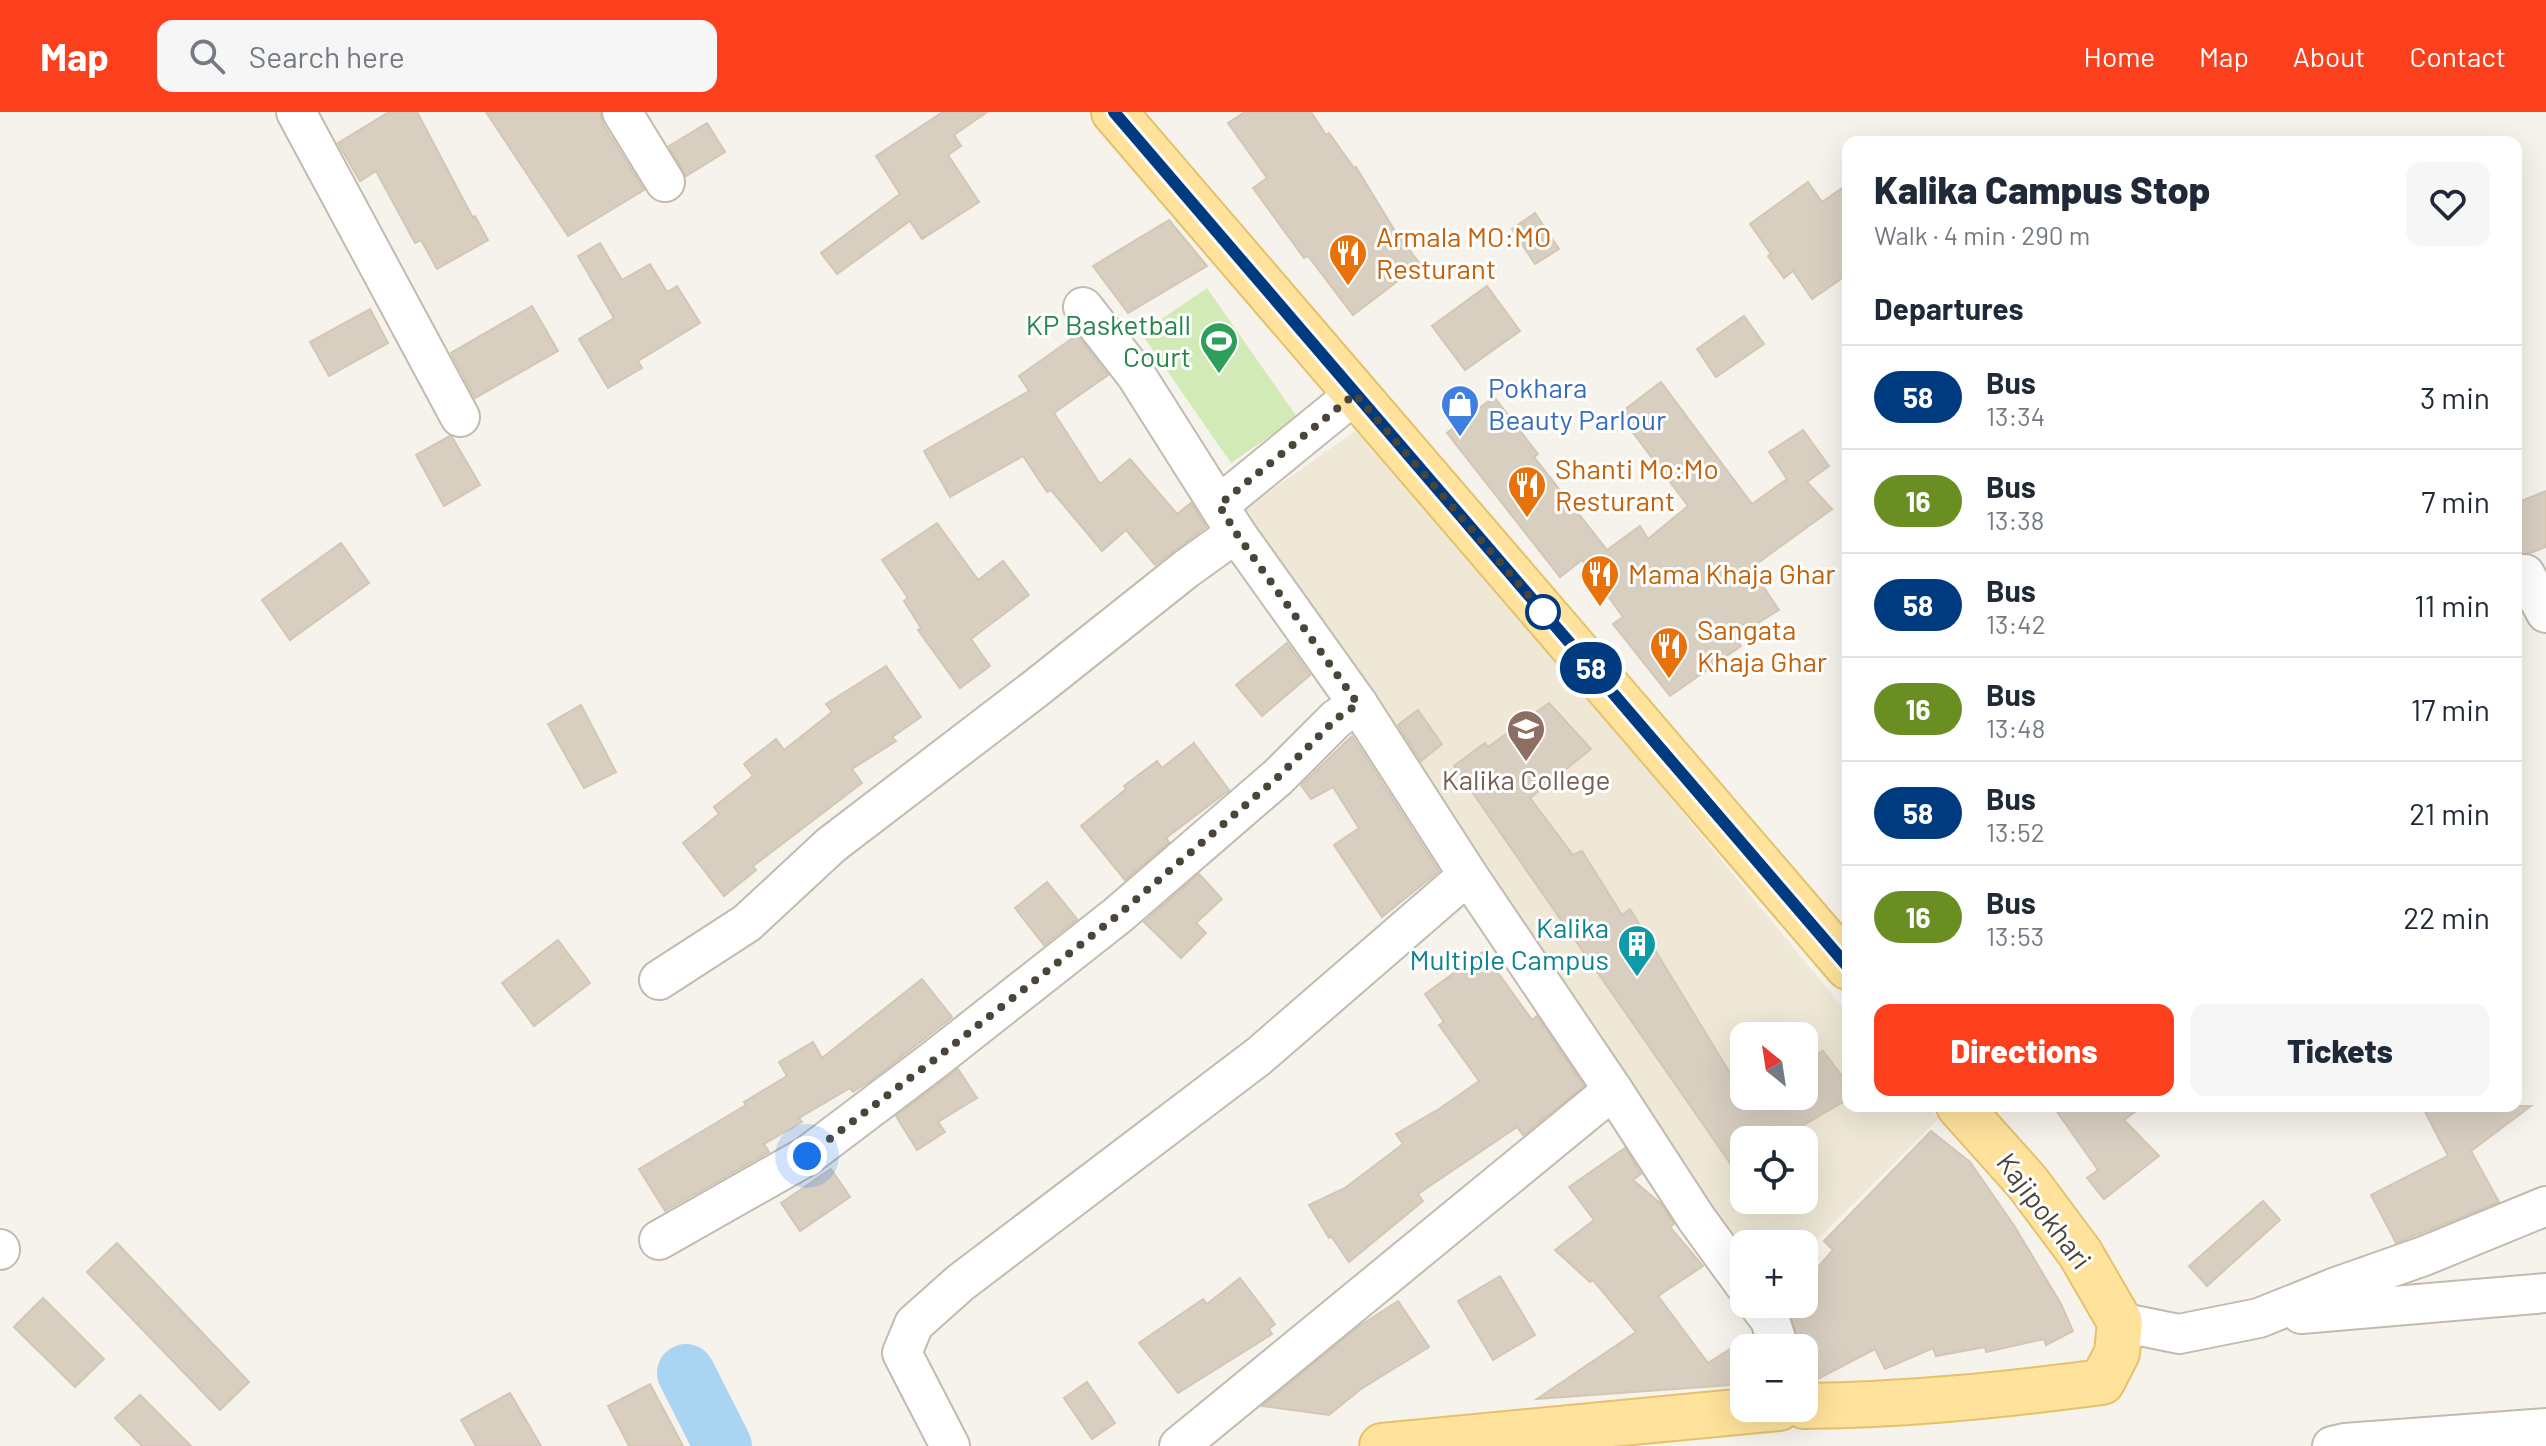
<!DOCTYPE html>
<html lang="en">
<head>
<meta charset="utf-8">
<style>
  body { margin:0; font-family:Barlow,sans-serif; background:#f6f6f7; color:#1f2937; height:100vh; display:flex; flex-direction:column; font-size:30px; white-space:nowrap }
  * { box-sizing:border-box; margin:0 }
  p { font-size:26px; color:#747a83 }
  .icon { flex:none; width:44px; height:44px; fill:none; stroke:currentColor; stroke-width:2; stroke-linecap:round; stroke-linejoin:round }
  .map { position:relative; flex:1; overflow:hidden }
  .side { position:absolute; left:1842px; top:24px; width:680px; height:976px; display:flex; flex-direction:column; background:#fff; border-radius:16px; box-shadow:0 8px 32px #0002 }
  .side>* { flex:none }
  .badge { padding:0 16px; border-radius:26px; font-size:28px; line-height:52px }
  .needle { width:52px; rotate:330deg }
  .controls { position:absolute; left:1730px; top:910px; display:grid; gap:16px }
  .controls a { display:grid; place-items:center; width:88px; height:88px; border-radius:16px; background:#fff; box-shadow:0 8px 32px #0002; font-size:40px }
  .you { position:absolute; width:40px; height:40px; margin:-20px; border:6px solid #fff; border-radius:50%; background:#1a73e8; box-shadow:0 0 0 12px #1a73e833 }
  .map>.badge { position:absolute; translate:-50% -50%; box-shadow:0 0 0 4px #fff }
  h2 { padding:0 32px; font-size:30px; line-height:72px }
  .round { display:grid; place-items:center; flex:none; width:84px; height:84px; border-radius:16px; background:#f6f6f7 }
  .headline { display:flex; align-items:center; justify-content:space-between; height:136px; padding:0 32px }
  h1 { font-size:38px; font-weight:800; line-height:60px }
  .primary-button { display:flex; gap:16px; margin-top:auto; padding:16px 32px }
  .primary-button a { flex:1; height:92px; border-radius:16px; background:#fc3f1d; color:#fff; font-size:32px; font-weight:800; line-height:92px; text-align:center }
  .primary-button a+a { background:#f6f6f7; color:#1f2937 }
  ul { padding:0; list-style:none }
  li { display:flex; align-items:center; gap:24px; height:104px; padding:0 32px; border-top:2px solid #e0e1e3 }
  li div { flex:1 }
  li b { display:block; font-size:30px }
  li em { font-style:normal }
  li .badge { min-width:88px; font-weight:700; text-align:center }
  header { display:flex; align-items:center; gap:48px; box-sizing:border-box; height:112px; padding:0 40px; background:#fc3f1d; color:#fff }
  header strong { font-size:38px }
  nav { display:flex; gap:44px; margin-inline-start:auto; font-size:28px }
  .search { width:560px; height:72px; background:#f6f6f7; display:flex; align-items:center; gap:20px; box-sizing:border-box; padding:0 28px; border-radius:16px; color:#747a83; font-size:30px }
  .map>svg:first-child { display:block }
</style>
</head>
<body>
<header>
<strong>Map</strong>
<div class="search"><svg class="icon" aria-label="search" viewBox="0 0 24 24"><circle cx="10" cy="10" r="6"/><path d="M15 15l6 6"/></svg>Search here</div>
<nav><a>Home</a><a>Map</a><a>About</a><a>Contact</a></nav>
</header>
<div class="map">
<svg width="2546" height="1334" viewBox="0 0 2546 1334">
  <rect width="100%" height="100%" fill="#f6f3ec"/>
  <path fill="#efe8d6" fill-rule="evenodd" d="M1364,313L1848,902V994H1927L1939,1006L1804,1141V1132H1744V1140L1240,400ZM1744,924H1804V984H1744ZM1744,1028H1804V1088H1744Z"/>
  <path fill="#d2eab5" d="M1207,176L1297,305L1231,351L1141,221Z"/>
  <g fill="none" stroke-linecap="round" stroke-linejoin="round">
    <path stroke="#a9d4f2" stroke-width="58" d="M686,1261L723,1334"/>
  </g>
  <g fill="#d8cfc1" stroke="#d3c7b4" stroke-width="2">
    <path d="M389,0H417L473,106L475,104L488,128L437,157L421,128L415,131L376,59L360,69L338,31Z"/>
    <path d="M486,0H600L603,12L644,78L568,124Z"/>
    <path d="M943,0H987L954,23L961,34L948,43L979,90L922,127L910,109L837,162L821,141L900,82L876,44Z"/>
    <path d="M1245,0H1311L1326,23L1329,21L1354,56L1356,55L1395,119L1420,152L1353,203L1308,144L1304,146L1253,76L1267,66L1228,11Z"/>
    <path d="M707,11L725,40L686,64L669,34Z"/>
    <path d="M1808,70L1822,90L1848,72V162L1812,187L1793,159L1784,166L1768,144L1771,142L1750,112Z"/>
    <path d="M1535,101L1559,137L1535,152L1512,117Z"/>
    <path d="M1169,108L1207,154L1128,201L1093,154Z"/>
    <path d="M600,131L622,168L650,152L667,180L677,174L700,211L638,249L642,256L608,276L579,227L614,206L578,144Z"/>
    <path d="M1487,174L1520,219L1465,258L1432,214Z"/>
    <path d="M532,194L558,239L475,286L451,241Z"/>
    <path d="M370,197L388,231L329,264L310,230Z"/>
    <path d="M1744,204L1764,232L1716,265L1697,237Z"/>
    <path d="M1077,223L1108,263L1054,301L1100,372L1130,347L1177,402L1191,391L1206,415L1155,453L1126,418L1102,439L1051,378L1047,380L1023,344L950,385L924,339L1029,279L1019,264Z"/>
    <path d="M1661,270L1752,392L1787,367L1769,340L1803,318L1829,354L1807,370L1832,397L1751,456L1779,498L1735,525L1741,534L1670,584L1613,512L1623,505L1582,448L1560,465L1447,321L1494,285L1538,342L1534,345L1607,438L1640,414L1648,427L1688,394L1619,302Z"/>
    <path d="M450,324L452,325L480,373L444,394L416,343Z"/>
    <path d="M2546,379V435L2530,441L2516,442V391Z"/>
    <path d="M937,411L978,468L1003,449L1029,483L971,527L990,554L960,576L918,518L921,516L904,489L908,486L882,448Z"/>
    <path d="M341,431L369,471L290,528L262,488Z"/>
    <path d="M1287,531L1310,563L1262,604L1236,573Z"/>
    <path d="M886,554L921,605L892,625L896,629L852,657L862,671L753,754L756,758L724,784L683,731L719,702L714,695L753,664L744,652L776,627L784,638L832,600L826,592Z"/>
    <path d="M1549,591L1591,637L1530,686L1573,743L1582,739L1622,803L1630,797L1744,984H1804V950L1823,939L1848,972V987L1778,1028H1744V1071L1454,654L1485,631L1488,635Z"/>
    <path d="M581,593L616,660L584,676L548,612Z"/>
    <path d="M1418,598L1442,632L1421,649L1398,613Z"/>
    <path d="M1352,624L1439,759L1382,805L1334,733L1359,716L1333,675L1311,687L1301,673Z"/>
    <path d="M1194,631L1229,678L1166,726L1169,730L1125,768L1081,714L1126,677L1124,674L1157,649L1162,656Z"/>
    <path d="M1199,762L1222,787L1196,811L1206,821L1181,846L1144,810Z"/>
    <path d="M1047,770L1077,807L1044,833L1015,796Z"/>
    <path d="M558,828L590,871L534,914L502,871Z"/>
    <path d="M1483,840L1532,908L1537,904L1584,974L1523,1023L1517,1015L1418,1082L1423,1089L1349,1150L1331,1124L1329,1126L1309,1093L1345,1076L1403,1032L1396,1022L1439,997L1479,969L1439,913L1444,910L1425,882Z"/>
    <path d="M922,867L952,905L873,967L853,980L850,976L799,1006L802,1010L764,1032L769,1040L665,1099L639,1057L746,993L744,990L787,964L779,950L813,930L822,946Z"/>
    <path d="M958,957L977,986L938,1010L945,1020L917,1038L896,1004Z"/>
    <path d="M2053,994H2143L2124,1008L2159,1044L2104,1087L2087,1066L2098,1058Z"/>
    <path d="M2422,994H2531L2471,1039L2499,1090L2396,1131L2371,1083L2448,1044Z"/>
    <path d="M1931,1019L1970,1050L2015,1115L2061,1192L2073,1219L2046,1233L2044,1227L1986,1240L1985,1235L1936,1244L1933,1236L1885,1257L1875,1237L1814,1269L1804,1252V1236H1800L1788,1195L1792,1192H1804V1171L1833,1138L1824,1129Z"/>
    <path d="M1625,1036L1641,1062L1633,1068L1661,1092L1674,1112L1670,1115L1703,1154L1658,1184L1708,1251L1752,1223L1756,1236H1744V1272L1537,1287L1636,1220L1593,1168L1590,1170L1555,1138L1594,1108L1569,1075Z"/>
    <path d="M831,1057L850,1085L800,1119L781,1091Z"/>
    <path d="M2263,1089L2280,1108L2207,1174L2189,1154Z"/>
    <path d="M117,1131L249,1270L220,1298L87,1160Z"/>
    <path d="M1500,1164L1535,1223L1493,1248L1458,1189Z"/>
    <path d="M1240,1166L1275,1212L1269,1217L1272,1222L1178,1281L1139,1231L1203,1187L1207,1192Z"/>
    <path d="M43,1186L104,1247L75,1275L14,1215Z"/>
    <path d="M1398,1189L1429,1235L1361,1277L1329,1303L1262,1294L1358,1215Z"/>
    <path d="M1087,1270L1115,1311L1092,1327L1064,1286Z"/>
    <path d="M650,1272L683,1334H629L608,1294Z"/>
    <path d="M510,1281L541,1334H476L461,1308Z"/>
    <path d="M140,1283L191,1334H142L115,1306Z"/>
  </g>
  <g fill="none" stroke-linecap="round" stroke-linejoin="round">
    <defs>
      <g id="minor">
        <path d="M296,0L460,305"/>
        <path d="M622,0L665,70"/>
        <path d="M1219,393L1355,282"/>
        <path d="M2525,462L2546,501"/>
        <path d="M1358,592L1468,763L1613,978L1696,1106L1744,1172"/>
        <path d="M659,868L747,811L831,733L1035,577L1186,457L1236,421"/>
        <path d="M659,1128L807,1044L934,948L1118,803L1278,665L1336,607L1358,592L1236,421L1136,263L1083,195"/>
        <path d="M0,1137V1138"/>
        <path d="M1758,1192L1770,1208L1779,1236"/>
        <path d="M2301,1202L2546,1181"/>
        <path d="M2120,1210L2179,1222L2259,1206L2336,1175L2424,1144L2546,1094"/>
        <path d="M950,1334L902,1241L914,1212L960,1171L1259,944L1468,763"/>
        <path d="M1179,1334L1613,978"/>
        <path d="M2332,1334L2345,1331L2546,1316"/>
      </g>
      <g id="major">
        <path d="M1114,0L1848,855"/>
        <path d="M1804,1294C1905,1293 2002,1283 2102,1270L2117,1241L2120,1210L2080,1141L2027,1070L1959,994"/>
        <path d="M1382,1334L1779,1296"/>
      </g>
    </defs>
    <use href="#minor" stroke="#c2bbae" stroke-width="42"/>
    <use href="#major" stroke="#e6c16a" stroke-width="48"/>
    <use href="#minor" stroke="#fff" stroke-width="38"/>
    <use href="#major" stroke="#ffe39c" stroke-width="44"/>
  </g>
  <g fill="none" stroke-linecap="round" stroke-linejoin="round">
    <defs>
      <path id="line" d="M1114,0L1848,855"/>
    </defs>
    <use href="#line" stroke="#fff" stroke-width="18"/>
    <use href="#line" stroke="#003b80" stroke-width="12"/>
    <path stroke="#4b4439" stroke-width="8" stroke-dasharray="0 14.4" d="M807,1044L934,948L1118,803L1278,665L1336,607L1358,592L1236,421L1219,393L1355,282L1543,500"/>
  </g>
  <defs>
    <symbol id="restaurant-pin" viewBox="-11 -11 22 30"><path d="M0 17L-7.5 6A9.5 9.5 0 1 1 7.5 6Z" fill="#e8710a" stroke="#fff"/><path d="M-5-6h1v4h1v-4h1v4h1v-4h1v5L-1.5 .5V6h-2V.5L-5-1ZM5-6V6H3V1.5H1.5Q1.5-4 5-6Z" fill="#fff"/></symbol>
    <symbol id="stadium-pin" viewBox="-11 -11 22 30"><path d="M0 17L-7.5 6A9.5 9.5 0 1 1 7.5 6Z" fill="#2e9e5b" stroke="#fff"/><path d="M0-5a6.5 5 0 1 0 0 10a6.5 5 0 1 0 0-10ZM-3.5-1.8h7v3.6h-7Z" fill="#fff"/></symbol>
    <symbol id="shop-pin" viewBox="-11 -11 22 30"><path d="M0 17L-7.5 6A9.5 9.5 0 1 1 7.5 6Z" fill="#3f7fe0" stroke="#fff"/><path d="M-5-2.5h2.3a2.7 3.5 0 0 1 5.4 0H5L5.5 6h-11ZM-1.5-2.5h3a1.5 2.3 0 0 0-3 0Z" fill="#fff"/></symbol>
    <symbol id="university-pin" viewBox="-11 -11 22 30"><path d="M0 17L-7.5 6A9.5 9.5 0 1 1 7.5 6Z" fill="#8d6e63" stroke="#fff"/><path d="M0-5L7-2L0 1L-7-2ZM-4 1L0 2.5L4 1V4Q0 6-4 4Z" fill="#fff"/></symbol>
    <symbol id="building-pin" viewBox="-11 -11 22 30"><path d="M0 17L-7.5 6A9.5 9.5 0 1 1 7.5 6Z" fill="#0f9aa8" stroke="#fff"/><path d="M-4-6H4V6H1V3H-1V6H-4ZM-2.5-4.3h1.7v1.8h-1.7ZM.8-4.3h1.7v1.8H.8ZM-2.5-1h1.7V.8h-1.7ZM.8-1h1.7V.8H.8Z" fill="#fff"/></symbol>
  </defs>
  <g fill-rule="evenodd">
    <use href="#restaurant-pin" x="1326" y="119" width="44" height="60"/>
    <use href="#stadium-pin" x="1197" y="207" width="44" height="60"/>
    <use href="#shop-pin" x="1438" y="270" width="44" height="60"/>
    <use href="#restaurant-pin" x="1505" y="351" width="44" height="60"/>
    <use href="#restaurant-pin" x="1578" y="440" width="44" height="60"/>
    <use href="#restaurant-pin" x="1647" y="512" width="44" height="60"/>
    <use href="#university-pin" x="1504" y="595" width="44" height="60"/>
    <use href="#building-pin" x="1615" y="810" width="44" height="60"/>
  </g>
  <circle fill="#fff" stroke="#003b80" stroke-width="4" cx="1543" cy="500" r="16"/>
  <g text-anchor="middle" stroke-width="6" stroke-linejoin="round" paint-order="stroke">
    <g font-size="28" fill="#c56008" stroke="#fff" text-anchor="start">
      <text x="1376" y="135">Armala MO:MO<tspan x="1376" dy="32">Resturant</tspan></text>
      <text x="1555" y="367">Shanti Mo:Mo<tspan x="1555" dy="32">Resturant</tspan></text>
      <text x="1628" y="472">Mama Khaja Ghar</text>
      <text x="1697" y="528">Sangata<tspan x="1697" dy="32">Khaja Ghar</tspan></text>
    </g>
    <g font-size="28" fill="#27864d" stroke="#fff" text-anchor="end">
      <text x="1191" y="223">KP Basketball<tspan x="1191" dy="32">Court</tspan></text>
    </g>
    <g font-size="28" fill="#366cbe" stroke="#fff" text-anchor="start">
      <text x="1488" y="286">Pokhara<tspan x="1488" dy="32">Beauty Parlour</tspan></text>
    </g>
    <g font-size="28" fill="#785e54" stroke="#fff">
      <text x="1526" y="678">Kalika College</text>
    </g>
    <g font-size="28" fill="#0d838f" stroke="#fff" text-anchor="end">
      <text x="1609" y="826">Kalika<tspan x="1609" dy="32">Multiple Campus</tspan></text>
    </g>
    <g font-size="28" fill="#4b4439" stroke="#fff">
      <text transform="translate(2044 1099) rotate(53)" y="10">Kajipokhari</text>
    </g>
  </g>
</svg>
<div class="controls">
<a><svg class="needle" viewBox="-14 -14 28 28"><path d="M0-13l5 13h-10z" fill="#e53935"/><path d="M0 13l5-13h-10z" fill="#747a83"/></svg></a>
<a><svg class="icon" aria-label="locate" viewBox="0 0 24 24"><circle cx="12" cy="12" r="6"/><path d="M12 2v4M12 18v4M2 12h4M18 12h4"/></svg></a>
<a>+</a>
<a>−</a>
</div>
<div class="you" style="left:807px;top:1044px"></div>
<b class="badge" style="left:1591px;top:556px;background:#003b80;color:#fff">58</b>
<section class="side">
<div class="headline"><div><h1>Kalika Campus Stop</h1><p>Walk · 4 min · 290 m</p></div><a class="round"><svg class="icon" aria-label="heart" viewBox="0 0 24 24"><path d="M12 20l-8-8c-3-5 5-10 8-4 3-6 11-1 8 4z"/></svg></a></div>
<h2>Departures</h2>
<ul>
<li><span class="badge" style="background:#003b80;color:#fff">58</span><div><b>Bus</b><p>13:34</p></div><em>3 min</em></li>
<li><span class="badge" style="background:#6b8e23;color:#fff">16</span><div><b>Bus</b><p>13:38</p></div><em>7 min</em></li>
<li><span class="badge" style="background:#003b80;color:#fff">58</span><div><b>Bus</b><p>13:42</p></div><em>11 min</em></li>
<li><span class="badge" style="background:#6b8e23;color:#fff">16</span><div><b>Bus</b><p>13:48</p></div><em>17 min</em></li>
<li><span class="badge" style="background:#003b80;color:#fff">58</span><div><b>Bus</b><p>13:52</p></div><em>21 min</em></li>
<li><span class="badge" style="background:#6b8e23;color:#fff">16</span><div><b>Bus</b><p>13:53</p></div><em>22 min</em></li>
</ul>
<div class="primary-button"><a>Directions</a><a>Tickets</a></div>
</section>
</div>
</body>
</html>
